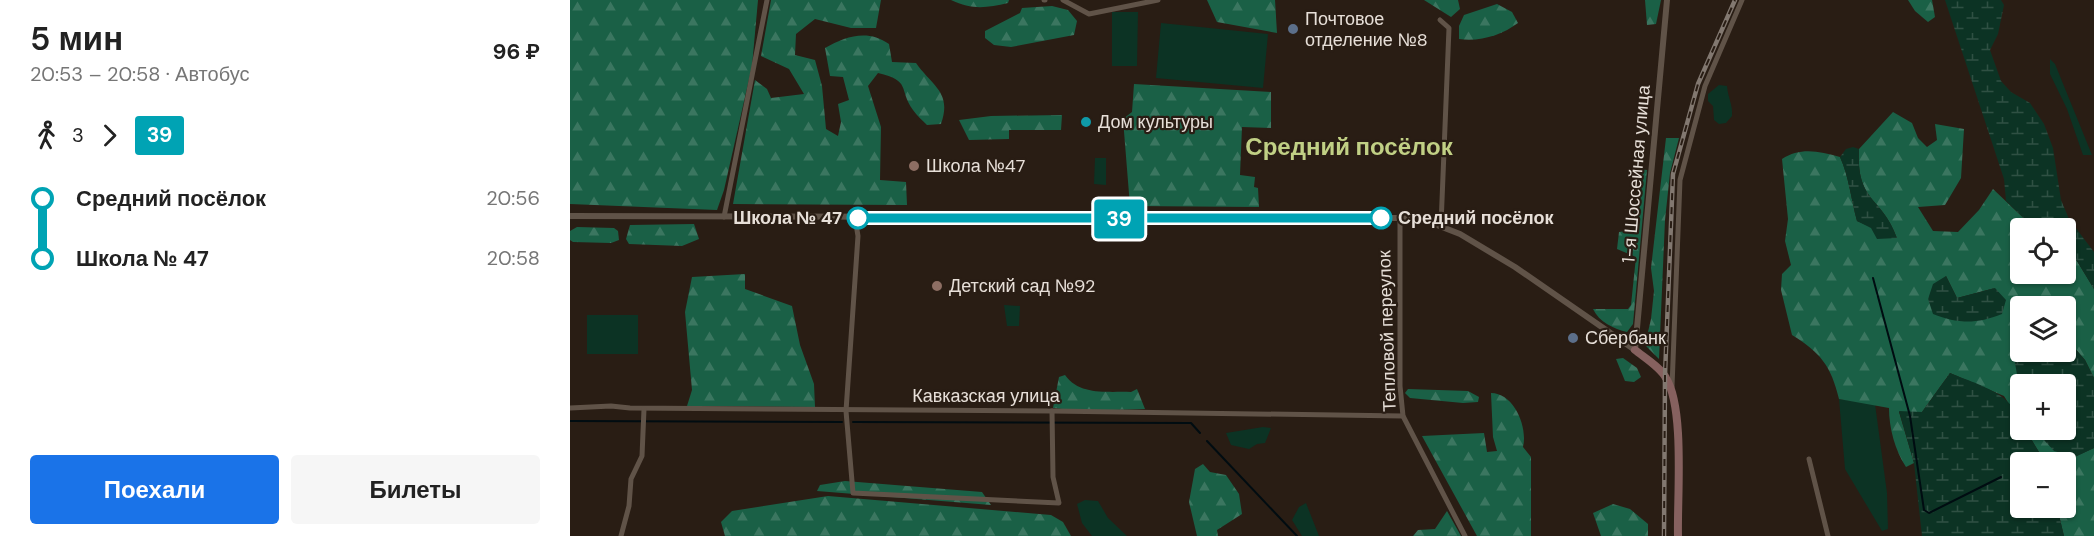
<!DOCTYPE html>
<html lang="ru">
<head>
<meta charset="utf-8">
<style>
  body { margin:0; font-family:"DM Sans",sans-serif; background:#f6f6f6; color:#222; height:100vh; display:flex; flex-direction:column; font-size:22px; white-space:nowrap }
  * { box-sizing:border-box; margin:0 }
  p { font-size:20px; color:#767676 }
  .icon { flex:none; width:33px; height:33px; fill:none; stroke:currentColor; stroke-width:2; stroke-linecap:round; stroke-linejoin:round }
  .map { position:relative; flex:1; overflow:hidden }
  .drawer { display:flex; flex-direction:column; background:#fff; width:570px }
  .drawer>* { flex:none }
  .badge { padding:0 12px; border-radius:4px; font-size:21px; line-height:39px }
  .controls { position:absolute; left:1440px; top:218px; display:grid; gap:12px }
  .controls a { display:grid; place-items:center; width:66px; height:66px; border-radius:6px; background:#fff; box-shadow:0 2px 4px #0004; font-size:30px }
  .map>.badge { position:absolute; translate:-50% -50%; box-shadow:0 0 0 3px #fff }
  .legs { display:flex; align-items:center; gap:9px; height:66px; padding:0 30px; font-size:20px }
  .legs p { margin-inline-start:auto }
  .summary { display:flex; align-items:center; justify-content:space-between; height:102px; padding:0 30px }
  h1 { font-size:33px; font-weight:600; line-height:45px }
  .action { display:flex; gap:12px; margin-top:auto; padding:12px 30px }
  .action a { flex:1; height:69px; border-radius:6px; background:#1a73e8; color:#fff; font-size:24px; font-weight:600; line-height:69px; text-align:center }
  .action a+a { background:#f6f6f6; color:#222 }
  ul { padding:0 30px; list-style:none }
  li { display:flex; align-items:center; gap:21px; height:60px; font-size:22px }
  li i { display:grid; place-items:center; width:9px; height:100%; margin:0 8px; background:currentColor }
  li i::after { content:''; width:15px; height:15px; margin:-8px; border:4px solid; border-radius:50%; background:#fff }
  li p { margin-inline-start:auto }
  li:first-child i { background:linear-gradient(#0000 50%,currentColor 0) }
  li:last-child i { background:linear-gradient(currentColor 50%,#0000 0) }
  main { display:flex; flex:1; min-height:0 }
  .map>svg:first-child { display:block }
</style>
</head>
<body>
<main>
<section class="drawer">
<div class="summary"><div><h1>5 мин</h1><p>20:53 – 20:58 · Автобус</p></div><b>96 ₽</b></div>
<div class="legs"><svg class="icon" aria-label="walk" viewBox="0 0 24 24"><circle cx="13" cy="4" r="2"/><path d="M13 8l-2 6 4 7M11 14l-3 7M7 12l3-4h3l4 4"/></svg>3<svg class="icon" aria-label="forward" viewBox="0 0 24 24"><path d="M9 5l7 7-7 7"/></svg><b class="badge" style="background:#00a3b4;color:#fff">39</b></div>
<ul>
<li><i style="color:#00a3b4"></i><b>Средний посёлок</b><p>20:56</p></li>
<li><i style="color:#00a3b4"></i><b>Школа № 47</b><p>20:58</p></li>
</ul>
<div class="action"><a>Поехали</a><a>Билеты</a></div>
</section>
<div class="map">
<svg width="1524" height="536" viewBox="0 0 1524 536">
  <defs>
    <pattern id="forest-firs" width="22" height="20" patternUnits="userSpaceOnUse" patternTransform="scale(1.5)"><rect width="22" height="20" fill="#1a6046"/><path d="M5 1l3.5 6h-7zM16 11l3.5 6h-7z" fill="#3b7660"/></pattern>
    <pattern id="wetland-marsh" width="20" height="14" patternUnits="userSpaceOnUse" patternTransform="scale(1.5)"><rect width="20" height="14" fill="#0c3324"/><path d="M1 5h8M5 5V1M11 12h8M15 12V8" fill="none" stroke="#2f5043"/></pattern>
  </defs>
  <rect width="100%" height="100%" fill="#291d14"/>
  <g fill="#0c3324">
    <path d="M542,12H568L567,66H542Z"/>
    <path d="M591,23L698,34L693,88L586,78Z"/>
    <path d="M1480,59L1485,64L1522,155H1513L1497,109L1480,74Z"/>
    <path d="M1149,85L1157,86C1158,98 1163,105 1162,116L1156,123L1149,124L1144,120L1143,106L1138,101V94Z"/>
    <path d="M525,158H536V185L524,184Z"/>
    <path d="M434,305L450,306L449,326H437Z"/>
    <rect x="17" y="315" width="51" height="39"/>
    <path d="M1269,399L1305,404L1317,493L1318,529L1312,531L1275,469Z"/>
    <path d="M693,427L701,428L695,443L687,444L679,449L661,445L656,433Z"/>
    <path d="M515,500L528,501L538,518L557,536H522L512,523L507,504Z"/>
    <path d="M736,503L749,536H732L722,520L729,507Z"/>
  </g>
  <g fill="url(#forest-firs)" fill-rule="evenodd">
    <path d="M0,0H188L182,66L154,190L147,210L0,204Z"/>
    <path d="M201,0H311L306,28H281L245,19L226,34L225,55L245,60L252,86L256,129L268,136L271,122L268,104L279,100L273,77L260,76L255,48C276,36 298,29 319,44L322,62L346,63C363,87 382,92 371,124L357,125C353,121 347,116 343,110C328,89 342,81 308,73L298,86L311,127L310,180L336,182L337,205L163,204L185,80L197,89L201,98L234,94L219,69L191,56Z"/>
    <path d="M381,0H439L438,3C416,8 402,10 381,0Z"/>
    <path d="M637,0H705L707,33L647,22Z"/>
    <path d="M854,0H888L890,9L881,17Z"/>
    <path d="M1075,0H1091L1086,24L1077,25Z"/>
    <path d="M1338,0H1362L1365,17L1358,22L1345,11Z"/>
    <path d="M927,4L942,12L948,23C932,35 910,42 889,39V26L894,15Z"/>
    <path d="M482,6L498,10L507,21L504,35L441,47L424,45L415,38V31L450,13L452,8Z"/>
    <path d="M564,84L701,92V128L672,127L670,175L685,177L684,187L688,188L689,207L560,206L553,119L562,112Z"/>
    <path d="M1323,112L1342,123L1348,138L1357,147L1367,140L1365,124L1394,129L1391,178L1375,205L1348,207L1363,231L1388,232L1409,210L1423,189L1464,228H1450V273H1496V243L1524,289V378L1515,360L1496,338V306H1450L1448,386L1450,422L1434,396L1380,373L1352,412H1329L1344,463L1336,467C1325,450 1319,428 1319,408L1269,399C1261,366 1251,353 1222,335L1211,290L1212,274L1221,265L1215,241L1218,219L1212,159C1230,147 1249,151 1270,157C1279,177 1281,199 1287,221L1327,238C1312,196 1286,203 1289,149ZM1376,276L1387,298L1425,288L1363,314Z"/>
    <path d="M492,115L491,130H439V139L399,140L389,120L421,116Z"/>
    <path d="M1096,138H1109L1100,173L1095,220L1089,359L1075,345L1081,319L1084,291L1081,268Z"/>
    <path d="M1069,169L1077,170L1063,324L1057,332C1044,329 1029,322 1023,309H1058L1061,305L1066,257L1047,249L1049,232L1062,230Z"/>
    <path d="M124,224L129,239L112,246L59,244L56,239L60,225Z"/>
    <path d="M7,227L44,228L48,231L49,240L41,243L3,242L0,240V231Z"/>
    <path d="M175,274V289L222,306L230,345L244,384L245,407L117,406L122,390L115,312L122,277Z"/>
    <path d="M1053,358L1067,368L1071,377L1064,382L1055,381L1046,359Z"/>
    <path d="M495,375C510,396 537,391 561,392L567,389L575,409L511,411L483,408L489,377Z"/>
    <path d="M838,389L898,391L909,397L908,402L893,403L840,398L835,393Z"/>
    <path d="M921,393C944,393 958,427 953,447L961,457V536H907L852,436L914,433L917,452L927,451L923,437Z"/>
    <path d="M1455,429H1464L1504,457L1524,448V536H1494L1487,507H1496V462H1475Z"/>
    <path d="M633,464L640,472L656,475L669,494L672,514L647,530L648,536H627L619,502L625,469Z"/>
    <path d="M275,481L412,492L421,505L247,491L250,485Z"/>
    <path d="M258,496L481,515L493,522L501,536H155L151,522L162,511Z"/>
    <path d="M1043,504L1060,509L1078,524V536H1031L1023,513Z"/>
    <path d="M877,511L891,536H843L848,530L865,529Z"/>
  </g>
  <g fill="url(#wetland-marsh)">
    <path d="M1375,0H1431L1434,5L1428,34L1420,50L1431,81L1441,92L1460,103L1474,124L1483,148L1491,200L1499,219L1524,252V289L1496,243V228H1464L1436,201L1434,179Z"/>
    <path d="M1283,147L1289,149C1286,203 1312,196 1327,238L1307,239L1301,228L1287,221C1281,199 1279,177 1270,157L1276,149Z"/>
    <path d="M1376,276L1387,298L1425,288L1436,300L1432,314C1407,324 1388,324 1363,314L1358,299L1363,284Z"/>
    <path d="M1496,338L1515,360L1524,378V448L1505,457L1484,451L1464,429H1496V384H1450V392L1445,363L1450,343V351H1496Z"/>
    <path d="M1380,373C1405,384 1450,394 1450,429H1455L1475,462H1450V507H1487L1494,536H1352L1344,463L1329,411L1352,412Z"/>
  </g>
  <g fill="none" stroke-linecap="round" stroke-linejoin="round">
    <g stroke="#000c11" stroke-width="2">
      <path d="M1303,278L1340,416L1354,510L1359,513L1431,477"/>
      <path d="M0,421L272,422"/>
      <path d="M283,422L621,423L630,433"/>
      <path d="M637,441L727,536"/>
    </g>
    <g stroke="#605348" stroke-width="5">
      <path d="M474,0H475"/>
      <path d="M493,0L519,14L588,0"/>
      <path d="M870,20L879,28L871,225"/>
      <path d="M154,217L197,0"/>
      <path d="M285,218L288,236L276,411L283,493L489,503L483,477L482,411"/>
      <path d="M830,218V386L833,416L895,536"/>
      <path d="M1102,387L1110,180L1135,86L1172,0"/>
      <path d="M0,408L41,406L60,408L482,411L833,416"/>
      <path d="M1239,459L1258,536"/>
      <path d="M51,536L59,506L61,479L72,456L74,409"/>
    </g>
    <path stroke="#605348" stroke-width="6" d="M0,216L830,218L854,220L890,234L945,267L1065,350L1097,0"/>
    <path stroke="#86615f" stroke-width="8" d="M1065,350C1075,358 1090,367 1096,378C1115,409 1107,497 1108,536"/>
    <defs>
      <path id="rail" d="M1094,536L1095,375L1103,174L1128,84L1165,0"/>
    </defs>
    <use href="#rail" stroke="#827870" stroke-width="4.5"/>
    <use href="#rail" stroke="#291d14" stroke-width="2" stroke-dasharray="7" stroke-linecap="butt"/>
  </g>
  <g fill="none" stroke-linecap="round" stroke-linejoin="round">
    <defs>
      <path id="line-1" d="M288,218H811"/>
    </defs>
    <use href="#line-1" stroke="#fff" stroke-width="14"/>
    <use href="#line-1" stroke="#00a3b4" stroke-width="9"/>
  </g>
  <g fill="#5c6f8a" stroke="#291d14" stroke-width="2">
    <circle cx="723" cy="29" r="6"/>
    <circle cx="1003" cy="338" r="6"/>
  </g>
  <circle fill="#0f9aa8" stroke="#291d14" stroke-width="2" cx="516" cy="122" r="6"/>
  <g fill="#8d6e63" stroke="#291d14" stroke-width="2">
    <circle cx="344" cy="166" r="6"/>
    <circle cx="367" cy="286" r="6"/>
  </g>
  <g fill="#fff" stroke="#00a3b4" stroke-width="3">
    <circle cx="288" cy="218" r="10"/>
    <circle cx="811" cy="218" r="10"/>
  </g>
  <g text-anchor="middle" stroke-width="4.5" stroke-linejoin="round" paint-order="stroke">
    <g font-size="18" fill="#e7dfd8" stroke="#291d14" text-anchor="start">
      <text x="735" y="25">Почтовое<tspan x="735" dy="21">отделение №8</tspan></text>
      <text x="528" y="128">Дом культуры</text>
      <text x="356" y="172">Школа №47</text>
      <text x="379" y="292">Детский сад №92</text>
      <text x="1015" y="344">Сбербанк</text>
    </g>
    <g font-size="18" fill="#e7dfd8" stroke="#291d14">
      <text transform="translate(1066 174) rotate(-85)" y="6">1-я Шоссейная улица</text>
      <text transform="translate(817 331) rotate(-92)" y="6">Тепловой переулок</text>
      <text x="416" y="402">Кавказская улица</text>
    </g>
    <g font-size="18" font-weight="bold" fill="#e7dfd8" stroke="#291d14" text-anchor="end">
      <text x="272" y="224">Школа № 47</text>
      <text x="828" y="224" text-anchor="start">Средний посёлок</text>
    </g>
    <g font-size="24" font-weight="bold" fill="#c1d085" stroke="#291d14">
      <text x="779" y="155">Средний посёлок</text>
    </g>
  </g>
</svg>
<div class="controls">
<a><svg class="icon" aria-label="locate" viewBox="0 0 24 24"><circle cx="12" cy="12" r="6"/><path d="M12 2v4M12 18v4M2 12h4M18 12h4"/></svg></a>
<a><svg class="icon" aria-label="layers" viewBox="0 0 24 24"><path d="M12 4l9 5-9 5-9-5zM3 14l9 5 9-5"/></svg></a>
<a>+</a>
<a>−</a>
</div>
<b class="badge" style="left:549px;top:219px;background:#00a3b4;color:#fff">39</b>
</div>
</main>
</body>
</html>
